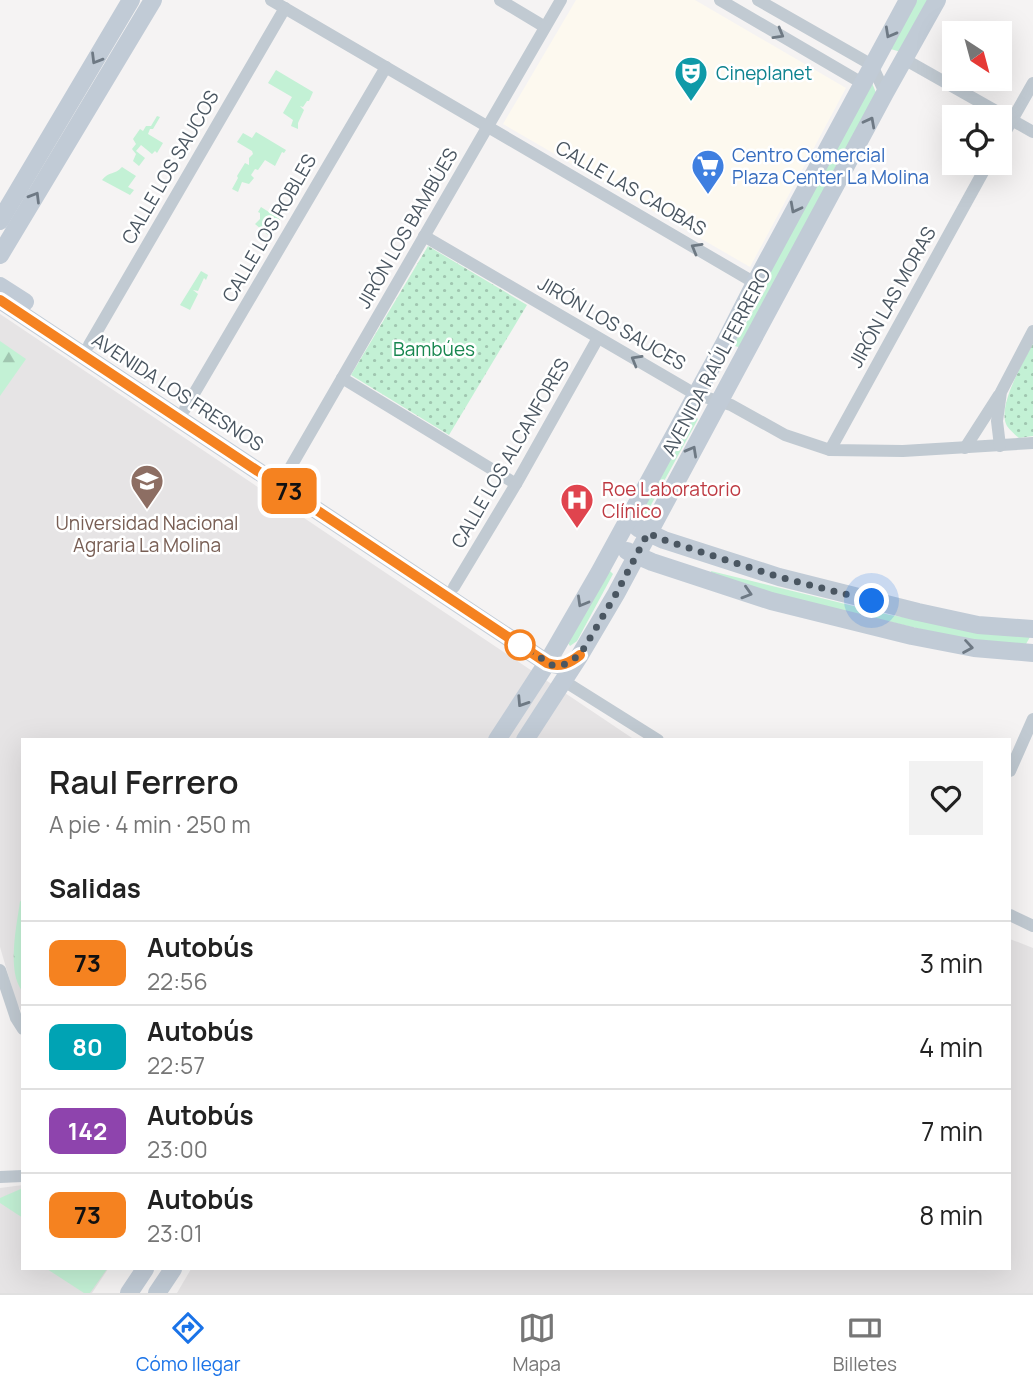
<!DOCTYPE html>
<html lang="es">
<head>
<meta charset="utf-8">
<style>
  body { margin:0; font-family:Manrope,sans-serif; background:#f2f2f2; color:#222; height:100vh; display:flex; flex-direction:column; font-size:26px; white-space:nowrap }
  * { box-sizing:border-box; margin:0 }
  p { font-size:23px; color:#767676 }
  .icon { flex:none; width:38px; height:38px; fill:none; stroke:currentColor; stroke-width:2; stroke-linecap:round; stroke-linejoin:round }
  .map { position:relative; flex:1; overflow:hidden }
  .sheet { position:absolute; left:21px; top:738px; width:990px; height:532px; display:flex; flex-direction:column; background:#fff; border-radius:0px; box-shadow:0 7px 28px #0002 }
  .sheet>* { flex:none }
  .badge { padding:0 14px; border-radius:10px; font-size:24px; line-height:46px }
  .needle { width:46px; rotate:144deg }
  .buttons { position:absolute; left:942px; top:21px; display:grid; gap:14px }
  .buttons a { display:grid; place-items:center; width:70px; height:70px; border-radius:0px; background:#fff; box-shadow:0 7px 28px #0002; font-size:35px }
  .you { position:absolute; width:35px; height:35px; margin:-18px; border:5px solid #fff; border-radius:50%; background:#1a73e8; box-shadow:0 0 0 10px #1a73e833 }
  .map>.badge { position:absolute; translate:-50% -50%; box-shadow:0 0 0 4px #fff }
  h2 { padding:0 28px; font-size:26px; line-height:63px }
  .round { display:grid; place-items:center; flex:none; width:74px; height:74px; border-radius:0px; background:#f2f2f2 }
  .head { display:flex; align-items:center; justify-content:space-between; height:119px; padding:0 28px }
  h1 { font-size:33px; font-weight:600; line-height:52px }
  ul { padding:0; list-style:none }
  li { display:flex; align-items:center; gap:21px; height:84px; padding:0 28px; border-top:2px solid #e0e0e0 }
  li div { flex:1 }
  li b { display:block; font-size:26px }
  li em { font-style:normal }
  li .badge { min-width:77px; font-weight:700; text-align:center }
  .menu { display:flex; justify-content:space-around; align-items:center; height:98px; border-top:2px solid #e0e0e0; background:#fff; font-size:19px; color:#767676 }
  .menu a { display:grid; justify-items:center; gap:4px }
  .menu .selected { color:#1a73e8 }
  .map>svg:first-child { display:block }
</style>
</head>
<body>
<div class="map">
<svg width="1033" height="1293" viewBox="0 0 1033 1293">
  <defs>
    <pattern id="forest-firs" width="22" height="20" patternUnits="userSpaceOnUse" patternTransform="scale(1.75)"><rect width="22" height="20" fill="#c3f1d5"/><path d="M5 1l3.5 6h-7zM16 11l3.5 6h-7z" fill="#a0c6b0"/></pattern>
    <pattern id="park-dots" width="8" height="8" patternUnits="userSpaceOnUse" patternTransform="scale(1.75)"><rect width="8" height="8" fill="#c3f1d5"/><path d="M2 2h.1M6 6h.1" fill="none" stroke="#a0c6b0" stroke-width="1.8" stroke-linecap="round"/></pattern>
  </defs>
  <rect width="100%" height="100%" fill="#f5f3f3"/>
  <path fill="#fdf9ef" d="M576,0H695L846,88L750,267L503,124Z"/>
  <g fill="#e6e4e5">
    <path d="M0,314L635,740H23V1013L17,1005L0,947Z"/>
    <path d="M1010,939L1033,948V1293H177L191,1269H1010Z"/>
    <path d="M23,1185V1269H108L92,1293H0V1188Z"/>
  </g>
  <g fill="#c3f1d5">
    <path d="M914,0H930L901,52L887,48Z"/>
    <path d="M276,70L313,92L309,101H307L303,107L300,106L304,110L298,123V129L291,126L293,120L283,113L292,97L268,83Z"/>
    <path d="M872,83L877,95L825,185L823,202L741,348L735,346L736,340L766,289L767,270Z"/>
    <path d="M157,116L160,117L153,129H150L148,134L163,143L157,153L155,151L152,154L141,145L136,151L145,158L139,166L133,161L136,154L132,149L136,144L133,139L140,129L143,131L146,126H151Z"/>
    <path d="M256,132L286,150L284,153L282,152L275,166L265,160L258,170L255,169L251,175L254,178L249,184L242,182L238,192L232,189L238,178L237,176L245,163L249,165V158L253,154L252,151L237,142L243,133L252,138Z"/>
    <path d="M122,167L136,176L128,187L134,190L130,195L102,180C109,171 115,175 122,167Z"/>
    <path d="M261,207L280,219L268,235L255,224L260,219V213L258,212Z"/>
    <path d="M201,271L208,275L206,280L204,278L198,291L193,290L198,294L190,310L180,305Z"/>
    <path d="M694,416L698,419L645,516L637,515Z"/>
    <path d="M608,569L613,574L577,641L570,646L566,640Z"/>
    <path d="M711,571L890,615L1030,637L1026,644L979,643L727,583L712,578Z"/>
    <path d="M23,1188V1218L0,1203V1198Z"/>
    <path d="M47,1269H107L90,1293H84Z"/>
  </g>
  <g fill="url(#forest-firs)">
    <path d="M0,341L26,359L0,396Z"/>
    <path d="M20,901L23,902V992C6,972 17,925 20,901Z"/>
  </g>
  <g fill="url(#park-dots)">
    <path d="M428,246L527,305L449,435L351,375Z"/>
    <path d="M1033,343V436L1019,438C1015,435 1010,430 1007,426C996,407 1024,361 1033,343Z"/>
  </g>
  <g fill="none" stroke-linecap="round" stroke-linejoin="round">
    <g stroke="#c1cad2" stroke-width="12">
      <path d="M271,0L755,283"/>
      <path d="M500,0L545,27"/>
      <path d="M720,0L862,83"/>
      <path d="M758,0L872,65L885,93"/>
      <path d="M904,59L1033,132"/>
      <path d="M999,143L1033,83"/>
      <path d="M424,236L695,394L731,405L785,435L830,450L903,451L1033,443"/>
      <path d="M89,345L285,8"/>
      <path d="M342,378L516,484"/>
      <path d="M185,409L386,67"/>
      <path d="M1000,446L997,421L1001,392L1033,331"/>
      <path d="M965,448L999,395"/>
      <path d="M830,450L988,163"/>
      <path d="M286,475L561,0"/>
      <path d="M454,587L516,484L598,338"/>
      <path d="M564,681L658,740"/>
      <path d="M1010,771L1033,719"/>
      <path d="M1010,915L1033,926"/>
      <path d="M0,970L16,1018L23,1029"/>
      <path d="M0,1177L23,1176"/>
    </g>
    <g stroke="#c1cbd6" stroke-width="18">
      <path d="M0,221L131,0"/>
      <path d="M0,255L153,0"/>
      <path d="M0,286L25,302"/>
      <path d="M0,300L547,663L559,665"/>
      <path d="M638,528L664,540L779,577L918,612L978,625L1033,629"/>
      <path d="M627,551L652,562L771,601L912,636L974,648L1033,653"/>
      <path d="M497,740L547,663L599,573L725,342L755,283L908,0"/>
      <path d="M525,740L580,655L616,594L885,93L937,0"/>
      <path d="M129,1293L145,1269"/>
      <path d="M157,1293L173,1269"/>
    </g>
  </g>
  <defs><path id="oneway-chevron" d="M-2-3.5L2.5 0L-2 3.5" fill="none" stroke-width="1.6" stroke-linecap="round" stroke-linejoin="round" transform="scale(1.75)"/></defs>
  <g stroke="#6e7984">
    <use href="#oneway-chevron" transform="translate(890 33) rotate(119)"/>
    <use href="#oneway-chevron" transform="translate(96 59) rotate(121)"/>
    <use href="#oneway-chevron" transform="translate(870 122) rotate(-62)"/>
    <use href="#oneway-chevron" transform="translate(35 197) rotate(-59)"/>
    <use href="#oneway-chevron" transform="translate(795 208) rotate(118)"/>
    <use href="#oneway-chevron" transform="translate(692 451) rotate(-61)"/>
    <use href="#oneway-chevron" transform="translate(747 593) rotate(17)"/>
    <use href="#oneway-chevron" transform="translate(582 602) rotate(120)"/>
    <use href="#oneway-chevron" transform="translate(968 647) rotate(9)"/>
    <use href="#oneway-chevron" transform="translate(522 702) rotate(123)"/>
  </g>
  <g stroke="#6e7983">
    <use href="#oneway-chevron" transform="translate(779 34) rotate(30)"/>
    <use href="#oneway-chevron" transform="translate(696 248) rotate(-150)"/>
    <use href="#oneway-chevron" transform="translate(636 360) rotate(-150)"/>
  </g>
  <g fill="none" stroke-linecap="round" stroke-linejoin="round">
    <defs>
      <path id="line" d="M0,300L547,663C560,668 570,663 580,655"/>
    </defs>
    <use href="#line" stroke="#fff" stroke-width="16"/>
    <use href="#line" stroke="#f58220" stroke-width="10"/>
    <path stroke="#4a5661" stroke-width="7" stroke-dasharray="0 12.6" d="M520,645L552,665H563L580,655L616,594L648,533L664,540L779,577L872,601"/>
  </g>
  <defs>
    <symbol id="theatre-pin" viewBox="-11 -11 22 30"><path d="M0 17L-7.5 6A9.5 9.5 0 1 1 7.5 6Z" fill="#0f9aa8" stroke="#fff"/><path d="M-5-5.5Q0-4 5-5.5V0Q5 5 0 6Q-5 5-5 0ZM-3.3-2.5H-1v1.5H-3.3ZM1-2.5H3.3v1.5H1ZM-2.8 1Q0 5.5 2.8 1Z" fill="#fff"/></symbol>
    <symbol id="supermarket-pin" viewBox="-11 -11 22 30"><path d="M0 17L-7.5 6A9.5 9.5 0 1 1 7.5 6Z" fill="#3f7fe0" stroke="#fff"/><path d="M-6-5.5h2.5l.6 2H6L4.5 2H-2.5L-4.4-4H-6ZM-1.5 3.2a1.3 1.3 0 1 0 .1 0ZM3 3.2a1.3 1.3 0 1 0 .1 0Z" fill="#fff"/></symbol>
    <symbol id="university-pin" viewBox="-11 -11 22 30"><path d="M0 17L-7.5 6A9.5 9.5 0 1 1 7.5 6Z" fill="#8d6e63" stroke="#fff"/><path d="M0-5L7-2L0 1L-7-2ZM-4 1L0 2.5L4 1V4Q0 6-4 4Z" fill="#fff"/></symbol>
    <symbol id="hospital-pin" viewBox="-11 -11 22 30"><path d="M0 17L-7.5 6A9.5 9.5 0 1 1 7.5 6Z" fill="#e0444e" stroke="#fff"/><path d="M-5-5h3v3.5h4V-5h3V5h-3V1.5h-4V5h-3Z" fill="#fff"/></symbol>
  </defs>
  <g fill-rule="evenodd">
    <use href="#theatre-pin" x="672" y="54" width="38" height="52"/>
    <use href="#supermarket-pin" x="689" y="147" width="38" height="52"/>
    <use href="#university-pin" x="128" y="462" width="38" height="52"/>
    <use href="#hospital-pin" x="558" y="481" width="38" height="52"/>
  </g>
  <circle fill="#fff" stroke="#f58220" stroke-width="3.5" cx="520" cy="645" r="14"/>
  <g text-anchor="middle" stroke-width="5" stroke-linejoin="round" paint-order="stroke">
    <g font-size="19" fill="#0d838f" stroke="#fff" text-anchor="start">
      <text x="716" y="80">Cineplanet</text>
    </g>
    <g font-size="19" fill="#366cbe" stroke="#fff" text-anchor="start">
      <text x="732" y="162">Centro Comercial<tspan x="732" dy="22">Plaza Center La Molina</tspan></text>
    </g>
    <g font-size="19" fill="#4a5661" stroke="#fff">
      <text transform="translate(170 167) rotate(-60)" y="7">CALLE LOS SAUCOS</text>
      <text transform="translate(631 188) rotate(30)" y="7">CALLE LAS CAOBAS</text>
      <text transform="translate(269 228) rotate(-60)" y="7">CALLE LOS ROBLES</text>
      <text transform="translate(407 228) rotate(-60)" y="7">JIRÓN LOS BAMBÚES</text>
      <text transform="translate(892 297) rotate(-61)" y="7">JIRÓN LAS MORAS</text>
      <text transform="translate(612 323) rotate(30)" y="7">JIRÓN LOS SAUCES</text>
      <text transform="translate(716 362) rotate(-62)" y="7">AVENIDA RAÚL FERRERO</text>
      <text transform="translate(178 392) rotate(33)" y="7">AVENIDA LOS FRESNOS</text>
      <text transform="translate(510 453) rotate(-60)" y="7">CALLE LOS ALCANFORES</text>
    </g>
    <g font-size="19" fill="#17864f" stroke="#fff">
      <text x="434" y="356">Bambúes</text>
    </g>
    <g font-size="19" fill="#be3a42" stroke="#fff" text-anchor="start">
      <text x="602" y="496">Roe Laboratorio<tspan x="602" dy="22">Clínico</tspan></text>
    </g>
    <g font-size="19" fill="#785e54" stroke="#fff">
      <text x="147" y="530">Universidad Nacional<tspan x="147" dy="22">Agraria La Molina</tspan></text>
    </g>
  </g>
</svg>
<div class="buttons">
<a><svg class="needle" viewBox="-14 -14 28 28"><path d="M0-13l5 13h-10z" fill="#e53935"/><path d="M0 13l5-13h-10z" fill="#767676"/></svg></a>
<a><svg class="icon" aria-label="locate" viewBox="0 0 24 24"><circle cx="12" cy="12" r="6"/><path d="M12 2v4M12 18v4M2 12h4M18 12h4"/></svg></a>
</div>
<div class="you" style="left:872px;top:601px"></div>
<b class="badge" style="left:289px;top:491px;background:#f58220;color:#111">73</b>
<section class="sheet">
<div class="head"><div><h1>Raul Ferrero</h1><p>A pie · 4 min · 250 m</p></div><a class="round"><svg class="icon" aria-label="heart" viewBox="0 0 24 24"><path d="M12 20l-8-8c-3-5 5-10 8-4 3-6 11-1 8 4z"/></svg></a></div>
<h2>Salidas</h2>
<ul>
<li><span class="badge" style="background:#f58220;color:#111">73</span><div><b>Autobús</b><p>22:56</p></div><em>3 min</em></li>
<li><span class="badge" style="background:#00a3b4;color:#fff">80</span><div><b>Autobús</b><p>22:57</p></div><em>4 min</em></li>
<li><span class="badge" style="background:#8e44ad;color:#fff">142</span><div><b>Autobús</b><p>23:00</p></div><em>7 min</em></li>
<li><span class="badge" style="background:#f58220;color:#111">73</span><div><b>Autobús</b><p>23:01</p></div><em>8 min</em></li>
</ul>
</section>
</div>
<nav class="menu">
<a class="selected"><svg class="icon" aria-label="directions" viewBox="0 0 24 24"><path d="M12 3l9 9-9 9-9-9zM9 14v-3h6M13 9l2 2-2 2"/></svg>Cómo llegar</a>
<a><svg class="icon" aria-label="map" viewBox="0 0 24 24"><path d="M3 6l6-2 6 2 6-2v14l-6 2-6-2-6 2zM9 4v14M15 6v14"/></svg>Mapa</a>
<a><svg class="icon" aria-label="tickets" viewBox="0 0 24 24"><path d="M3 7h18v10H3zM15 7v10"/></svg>Billetes</a>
</nav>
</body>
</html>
